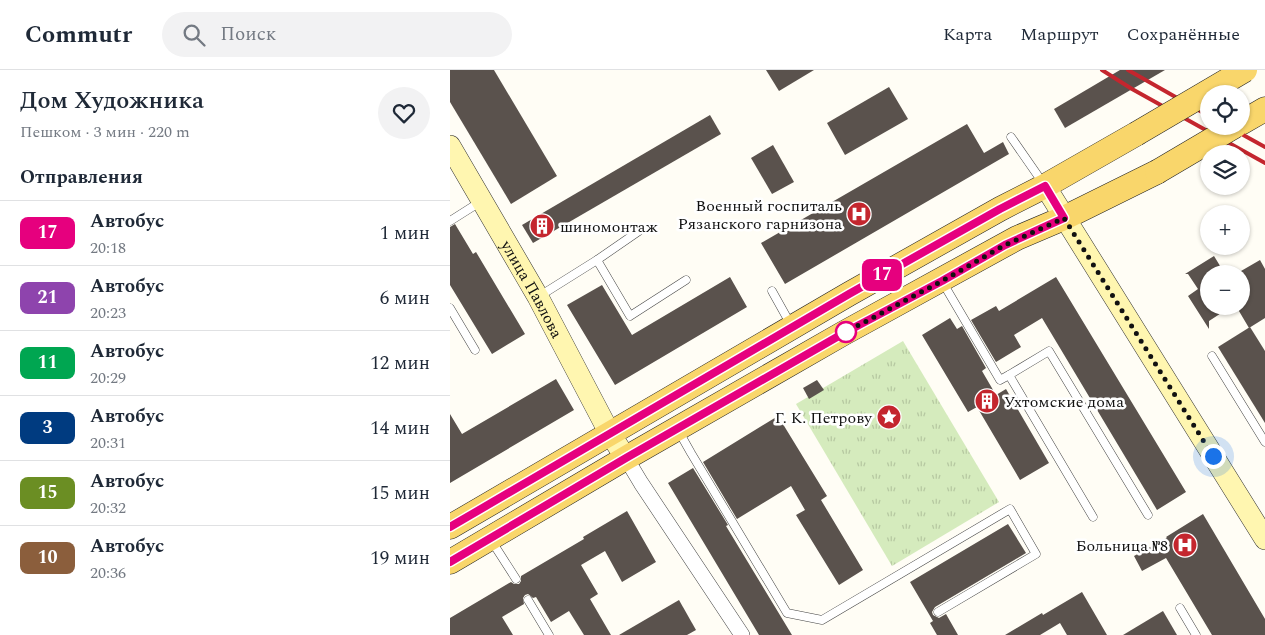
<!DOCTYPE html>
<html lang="ru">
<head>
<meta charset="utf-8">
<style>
  body { margin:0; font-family:Spectral,serif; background:#f2f2f3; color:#1f2937; height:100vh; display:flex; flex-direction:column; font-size:19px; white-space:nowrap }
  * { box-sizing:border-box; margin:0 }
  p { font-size:16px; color:#747a83 }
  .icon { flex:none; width:28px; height:28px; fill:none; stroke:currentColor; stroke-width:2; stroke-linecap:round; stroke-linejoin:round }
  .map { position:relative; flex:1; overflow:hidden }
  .side { display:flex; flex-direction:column; background:#fff; width:450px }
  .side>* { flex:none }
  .badge { padding:0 10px; border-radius:8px; font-size:18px; line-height:32px }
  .buttons { position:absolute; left:750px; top:15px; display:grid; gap:10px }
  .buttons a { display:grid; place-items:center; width:50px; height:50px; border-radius:50%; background:#fff; box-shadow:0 1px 4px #0004; font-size:25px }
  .you { position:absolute; width:25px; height:25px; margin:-12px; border:4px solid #fff; border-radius:50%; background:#1a73e8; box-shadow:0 0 0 8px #1a73e833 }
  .map>.badge { position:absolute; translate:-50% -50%; box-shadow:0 0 0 2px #fff }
  h2 { padding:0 20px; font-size:19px; line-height:45px }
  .round { display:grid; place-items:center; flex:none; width:52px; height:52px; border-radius:26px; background:#f2f2f3 }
  .overview { display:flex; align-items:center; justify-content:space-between; height:85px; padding:0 20px }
  h1 { font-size:24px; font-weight:600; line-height:38px }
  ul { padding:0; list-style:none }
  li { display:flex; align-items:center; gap:15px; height:65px; padding:0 20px; border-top:1px solid #e0e1e3 }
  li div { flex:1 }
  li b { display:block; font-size:19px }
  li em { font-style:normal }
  li .badge { min-width:55px; font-weight:700; text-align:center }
  header { display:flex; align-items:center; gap:30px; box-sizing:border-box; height:70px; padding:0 25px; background:#fff; border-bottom:1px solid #e0e1e3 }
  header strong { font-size:24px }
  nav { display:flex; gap:28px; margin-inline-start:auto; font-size:18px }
  .search { width:350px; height:45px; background:#f2f2f3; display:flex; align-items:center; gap:12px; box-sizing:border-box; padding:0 18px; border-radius:28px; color:#747a83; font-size:19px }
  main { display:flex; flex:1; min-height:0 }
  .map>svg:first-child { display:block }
</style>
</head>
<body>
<header>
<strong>Commutr</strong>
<div class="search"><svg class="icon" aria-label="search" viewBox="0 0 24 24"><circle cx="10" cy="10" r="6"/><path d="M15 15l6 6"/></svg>Поиск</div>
<nav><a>Карта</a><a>Маршрут</a><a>Сохранённые</a></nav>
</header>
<main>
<section class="side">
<div class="overview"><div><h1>Дом Художника</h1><p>Пешком · 3 мин · 220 m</p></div><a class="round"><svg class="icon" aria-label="heart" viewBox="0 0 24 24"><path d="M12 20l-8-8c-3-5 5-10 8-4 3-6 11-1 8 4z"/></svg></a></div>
<h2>Отправления</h2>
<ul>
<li><span class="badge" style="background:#e6007e;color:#fff">17</span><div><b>Автобус</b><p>20:18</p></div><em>1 мин</em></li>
<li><span class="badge" style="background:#8e44ad;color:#fff">21</span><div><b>Автобус</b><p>20:23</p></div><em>6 мин</em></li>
<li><span class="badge" style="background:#00a651;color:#fff">11</span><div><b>Автобус</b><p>20:29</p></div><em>12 мин</em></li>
<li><span class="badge" style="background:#003b80;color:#fff">3</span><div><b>Автобус</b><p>20:31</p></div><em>14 мин</em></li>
<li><span class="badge" style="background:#6b8e23;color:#fff">15</span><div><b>Автобус</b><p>20:32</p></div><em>15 мин</em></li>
<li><span class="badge" style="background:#8b5e3c;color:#fff">10</span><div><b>Автобус</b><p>20:36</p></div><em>19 мин</em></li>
</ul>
</section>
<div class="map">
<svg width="815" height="565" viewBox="0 0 815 565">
  <defs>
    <pattern id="grass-tufts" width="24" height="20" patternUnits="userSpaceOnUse" patternTransform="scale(1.25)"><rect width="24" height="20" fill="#d5ebbd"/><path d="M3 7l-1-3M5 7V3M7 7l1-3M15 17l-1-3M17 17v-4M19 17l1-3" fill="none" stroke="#b6c8a1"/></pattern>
  </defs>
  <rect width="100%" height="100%" fill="#fffdf5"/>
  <path fill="url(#grass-tufts)" d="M453,271L549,432L442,496L346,334Z"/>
  <g fill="#5a524d">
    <path d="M0,0H44L107,106L61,134L0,32Z"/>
    <path d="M316,0H364L329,21Z"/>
    <path d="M670,0H715L615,58L604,39Z"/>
    <path d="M439,17L458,49L395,85L377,53Z"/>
    <path d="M260,45L271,64L83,173L72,155Z"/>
    <path d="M517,54L534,83L553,72L559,84L335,214L311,173Z"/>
    <path d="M323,75L344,112L322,124L301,88Z"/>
    <path d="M5,154L23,184L26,182L75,264L42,284L0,215V157Z"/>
    <path d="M764,186L775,204H759V236H782L759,251V259L738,226L748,219L738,204H735Z"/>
    <path d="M810,190L815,199V248L799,258L786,236H791V201Z"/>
    <path d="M280,207L297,237L165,315L117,235L152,215L182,265Z"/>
    <path d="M606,207L736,422L707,440L592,248L564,265L571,277L546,292L521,250L546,236L549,241Z"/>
    <path d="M500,248L507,259L512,256L536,298L532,301L546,325L556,319L599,393L570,410L527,337L518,342L472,265Z"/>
    <path d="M800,257L815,281V353L768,277Z"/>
    <path d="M106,309L124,340L0,413V344L12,364Z"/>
    <path d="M367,310L374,320L359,329L353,318Z"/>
    <path d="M328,346L377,426L371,430L413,500L389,515L346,445L355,440L341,416L287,449L253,392Z"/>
    <path d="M243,398L278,455L276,456L342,565H309L218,413Z"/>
    <path d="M177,441L206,492L172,512L155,481L131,495L148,524L140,529L161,565H134L119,541L101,552L86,527L83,528L78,524L75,525L73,528L74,534L52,547L63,565H0V548L61,512L64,514H69L71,511V506L134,469L133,467Z"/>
    <path d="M753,444L815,549V565H762L716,488L692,501L684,486L717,468L716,467Z"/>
    <path d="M558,454L576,483L485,537L482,542L483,545L489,548L496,544L508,565H487L480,553L483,551L460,512Z"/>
    <path d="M632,522L657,565H617L610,553L590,565H555L592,543L593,545Z"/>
    <path d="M229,530L246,560L237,565H169Z"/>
    <path d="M713,541L727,565H673Z"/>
  </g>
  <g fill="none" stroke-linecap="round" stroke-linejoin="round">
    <defs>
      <g id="lane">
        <path d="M561,67L593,113"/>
        <path d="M0,151L30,132"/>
        <path d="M147,190L189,161"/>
        <path d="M493,213L550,310L559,305L643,447"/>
        <path d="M322,221L341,255"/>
        <path d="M88,227L147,190L180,246L236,210"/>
        <path d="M0,238L25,280"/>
        <path d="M762,286L815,372"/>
        <path d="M559,305L599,281L698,445"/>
        <path d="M228,360L241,383L337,543L372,550L560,439L586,484L488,542"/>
        <path d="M41,470L66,509"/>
        <path d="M78,530L99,565"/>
        <path d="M730,538L746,565"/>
      </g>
      <path id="street" d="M176,388L191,413L292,565"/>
      <g id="secondary">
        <path id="s1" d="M0,76L88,227L160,364L176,388"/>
        <path d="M595,116L815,469"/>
      </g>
      <g id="primary">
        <path d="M791,53L815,39"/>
        <path d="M0,457L399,224L550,139L595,116L686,64"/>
        <path d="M0,492L176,388L394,263L567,168L614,148L707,102"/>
      </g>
    </defs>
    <use href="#lane" stroke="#444" stroke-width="9"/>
    <use href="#street" stroke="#444" stroke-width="16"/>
    <use href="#secondary" stroke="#333" stroke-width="22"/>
    <use href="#primary" stroke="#222" stroke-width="25"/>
    <use href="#lane" stroke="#fff" stroke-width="8"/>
    <use href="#street" stroke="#fff" stroke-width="15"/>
    <use href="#secondary" stroke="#fff6b0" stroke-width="21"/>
    <use href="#primary" stroke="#f9d66b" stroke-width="24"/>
    <g stroke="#c4262e" stroke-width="4">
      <path d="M652,0L682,19L815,93"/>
      <path d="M678,0L759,46"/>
      <path d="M777,56L815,77"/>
    </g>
    <defs>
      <g id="primary-bridge">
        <path d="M686,64L795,0"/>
        <path d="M707,102L785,56"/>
      </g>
    </defs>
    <use href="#primary-bridge" stroke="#222" stroke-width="25" stroke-linecap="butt"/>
    <use href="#primary-bridge" stroke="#f9d66b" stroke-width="24"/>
  </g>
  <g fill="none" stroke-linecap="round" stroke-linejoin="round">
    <defs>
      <path id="line" d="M0,457L399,224L550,139L595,116L614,148L555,175L492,211L394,263L176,388L0,492"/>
    </defs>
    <use href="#line" stroke="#fff" stroke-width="11"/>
    <use href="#line" stroke="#e6007e" stroke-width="8"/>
    <path stroke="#111" stroke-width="5" stroke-dasharray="0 9" d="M396,262L394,263L492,211L555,175L614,148L763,386"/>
  </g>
  <defs>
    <symbol id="hospital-disc" viewBox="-11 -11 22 22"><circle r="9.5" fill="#c4262e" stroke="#fff"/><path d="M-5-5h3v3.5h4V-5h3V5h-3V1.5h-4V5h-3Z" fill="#fff"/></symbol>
    <symbol id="building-disc" viewBox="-11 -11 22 22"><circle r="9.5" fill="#c4262e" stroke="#fff"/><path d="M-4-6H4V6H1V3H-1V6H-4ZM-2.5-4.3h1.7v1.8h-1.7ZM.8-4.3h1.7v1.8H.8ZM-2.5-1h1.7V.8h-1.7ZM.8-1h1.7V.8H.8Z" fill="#fff"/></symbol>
    <symbol id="sight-disc" viewBox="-11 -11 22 22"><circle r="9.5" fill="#c4262e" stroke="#fff"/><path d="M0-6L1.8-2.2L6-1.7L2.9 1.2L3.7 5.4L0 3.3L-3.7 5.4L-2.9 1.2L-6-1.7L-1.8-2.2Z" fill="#fff"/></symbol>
  </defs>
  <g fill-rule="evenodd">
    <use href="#hospital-disc" x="395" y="130" width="28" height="28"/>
    <use href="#building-disc" x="78" y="142" width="28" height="28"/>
    <use href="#building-disc" x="523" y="317" width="28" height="28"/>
    <use href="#sight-disc" x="425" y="333" width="28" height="28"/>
    <use href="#hospital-disc" x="721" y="461" width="28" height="28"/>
  </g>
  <circle fill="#fff" stroke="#e6007e" stroke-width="2.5" cx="396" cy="262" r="10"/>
  <g text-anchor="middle" stroke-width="5" stroke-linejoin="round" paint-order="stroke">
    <g font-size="16" fill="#111" stroke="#fff" text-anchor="end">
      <text x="392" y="141">Военный госпиталь<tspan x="392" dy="18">Рязанского гарнизона</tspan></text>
      <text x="110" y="162" text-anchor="start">шиномонтаж</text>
      <text x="554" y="337" text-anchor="start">Ухтомские дома</text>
      <text x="422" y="353">Г. К. Петрову</text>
      <text x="718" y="481">Больница №8</text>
    </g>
    <g font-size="16" fill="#111" stroke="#fff">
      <text dy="6" stroke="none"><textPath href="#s1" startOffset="165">улица Павлова</textPath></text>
    </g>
  </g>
</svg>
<div class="buttons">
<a><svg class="icon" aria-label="locate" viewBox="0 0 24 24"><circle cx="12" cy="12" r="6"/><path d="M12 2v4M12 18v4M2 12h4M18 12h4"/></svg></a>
<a><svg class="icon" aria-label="layers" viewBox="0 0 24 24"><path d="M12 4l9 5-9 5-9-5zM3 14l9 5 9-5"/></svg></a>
<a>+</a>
<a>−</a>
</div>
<div class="you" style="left:763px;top:386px"></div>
<b class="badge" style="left:432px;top:205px;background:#e6007e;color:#fff">17</b>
</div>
</main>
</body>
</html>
